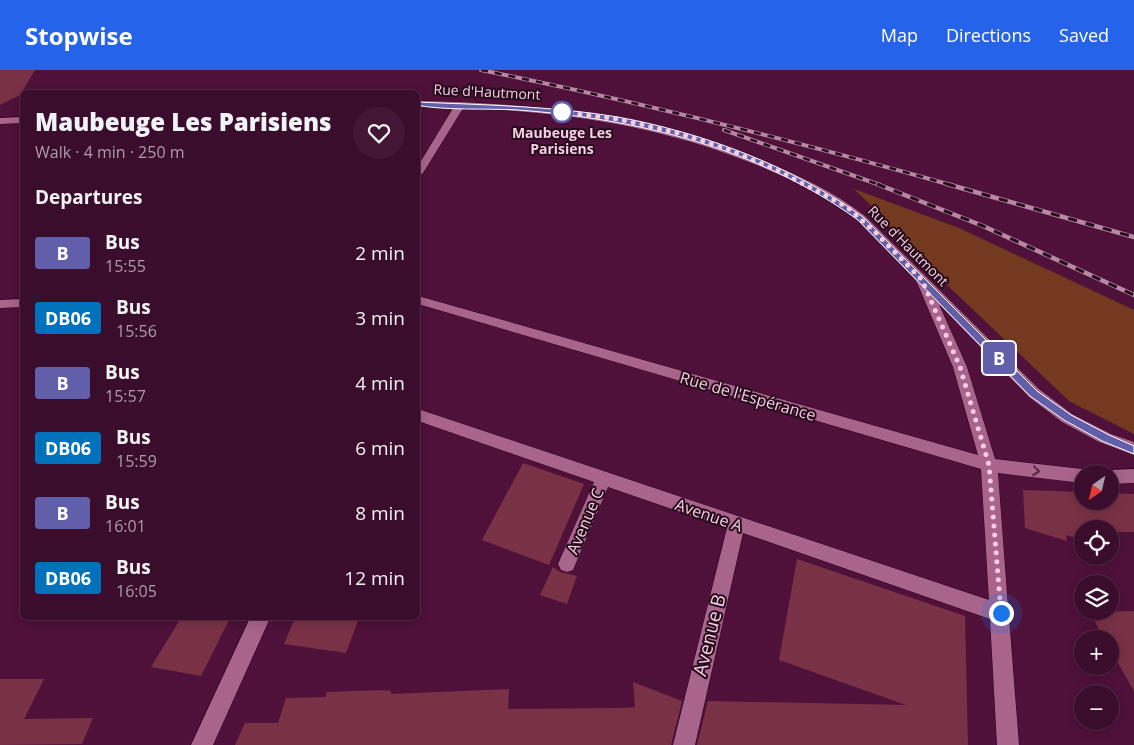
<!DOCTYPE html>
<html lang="en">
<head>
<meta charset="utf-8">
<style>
  body { margin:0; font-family:"Open Sans",sans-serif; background:#421634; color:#f1f3f6; height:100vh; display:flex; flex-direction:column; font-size:19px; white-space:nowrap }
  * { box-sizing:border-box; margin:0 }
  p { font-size:16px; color:#ac9ca9 }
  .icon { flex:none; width:28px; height:28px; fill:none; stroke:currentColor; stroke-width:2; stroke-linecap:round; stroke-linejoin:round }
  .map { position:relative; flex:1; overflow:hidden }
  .drawer { position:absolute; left:20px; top:20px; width:400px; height:530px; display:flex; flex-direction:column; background:#3b0d2c; border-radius:8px; box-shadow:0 2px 12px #0003,0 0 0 1px #542d48 }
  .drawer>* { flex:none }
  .badge { padding:0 10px; border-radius:4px; font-size:18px; line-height:32px }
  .needle { width:32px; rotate:214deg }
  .fabs { position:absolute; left:1074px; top:395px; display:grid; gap:10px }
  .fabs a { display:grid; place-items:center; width:45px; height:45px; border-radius:50%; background:#3b0d2c; box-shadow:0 2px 12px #0003,0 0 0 1px #542d48; font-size:25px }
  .you { position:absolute; width:25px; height:25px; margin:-12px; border:4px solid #fff; border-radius:50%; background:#1a73e8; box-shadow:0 0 0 8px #1a73e833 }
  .map>.badge { position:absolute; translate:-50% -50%; box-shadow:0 0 0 2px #fff }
  h2 { padding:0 15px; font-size:19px; line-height:45px }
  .round { display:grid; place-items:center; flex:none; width:52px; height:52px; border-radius:26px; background:#421634 }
  .summary { display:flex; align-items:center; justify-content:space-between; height:85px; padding:0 15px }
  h1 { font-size:24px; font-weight:800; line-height:38px }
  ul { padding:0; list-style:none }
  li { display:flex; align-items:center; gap:15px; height:65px; padding:0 15px }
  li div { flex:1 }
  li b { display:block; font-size:19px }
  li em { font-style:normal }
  li .badge { min-width:55px; font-weight:700; text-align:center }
  header { display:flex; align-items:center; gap:30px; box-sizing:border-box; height:70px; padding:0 25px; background:#2563eb; color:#fff }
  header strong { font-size:24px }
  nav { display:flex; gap:28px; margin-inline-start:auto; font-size:18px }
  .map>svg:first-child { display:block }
</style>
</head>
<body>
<header>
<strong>Stopwise</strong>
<nav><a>Map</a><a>Directions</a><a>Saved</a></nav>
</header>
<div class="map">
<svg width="1134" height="675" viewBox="0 0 1134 675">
  <rect width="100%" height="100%" fill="#4f113a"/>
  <path fill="#733a1f" d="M854,119L959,158L1134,240V364L1069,331L900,170L882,146Z"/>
  <g fill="#793146">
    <path d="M0,0H35L20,25L0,35Z"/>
    <path d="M523,393L584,414L549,495L482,470Z"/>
    <path d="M1023,420L1082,422V431H1110V423L1134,424V462H1110V459H1082V461H1075L1076,468L1066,465L1067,471L1025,458Z"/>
    <path d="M797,489L965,546L968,675H697L708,631L906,635L779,590Z"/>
    <path d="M553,497L560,502L577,506L567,534L540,525Z"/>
    <path d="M1134,541V621L1110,579V569H1104L1090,542Z"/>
    <path d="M181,548H230L201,606L151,597Z"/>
    <path d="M295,548H359L346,583L284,574Z"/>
    <path d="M0,609H44L24,649L93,648L82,674L0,675Z"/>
    <path d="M633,612L682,631L671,675H235L245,653H278L286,628L326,627V622L383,620L391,621V624L509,619L508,639L621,638L635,637Z"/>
  </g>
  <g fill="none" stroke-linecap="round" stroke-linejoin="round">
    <defs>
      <g id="minor">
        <path d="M460,32L465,35L423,103L418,106V96L455,35Z"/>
        <path d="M922,206L928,210L967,297L995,389L1082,399L1089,404H1082V413L998,403L1008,537L1011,543L1009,547L1019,675H997L990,549L743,463L695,675H673L727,458L608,417L573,500L567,502L561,500L558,494L594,412L418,351V339L989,530L981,399L418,234V226L978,385L953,297L916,210Z"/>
        <path d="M22,229V237L0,238V230Z"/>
        <path d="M1134,399V413L1110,414V404H1103L1110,400Z"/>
        <path d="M250,548H270L213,675H191Z"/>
      </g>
      <g id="tertiary">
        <path d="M418,31C535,33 649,45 759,89C796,104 833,121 865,146L1039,319L1072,344L1111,364L1134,372V385L1099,372L1062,352L1029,327L857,150C826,126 790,109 754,94C646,50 534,38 418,37Z"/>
        <path d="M22,47V53L0,54V48Z"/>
      </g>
    </defs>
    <use href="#minor" stroke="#2d011e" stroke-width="1"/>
    <use href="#tertiary" stroke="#2d011e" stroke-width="1"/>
    <use href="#minor" fill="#a9648c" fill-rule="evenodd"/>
    <use href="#tertiary" fill="#a9648c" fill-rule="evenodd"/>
    <defs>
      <g id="rail-far1">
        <path d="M481,0C639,32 796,71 951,115"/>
        <path d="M724,60L880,115"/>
      </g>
      <g id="rail">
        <path d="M877,114L983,156L1134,225"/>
        <path d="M947,114L1134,167"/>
      </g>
    </defs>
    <use href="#rail-far1" stroke="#b787a4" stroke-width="4"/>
    <use href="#rail" stroke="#b787a4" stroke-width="4.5"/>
    <use href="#rail-far1" stroke="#250b1b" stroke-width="2.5" stroke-dasharray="7" stroke-linecap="butt"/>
    <use href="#rail" stroke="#250b1b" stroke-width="3" stroke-dasharray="9" stroke-linecap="butt"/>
  </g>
  <defs><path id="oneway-chevron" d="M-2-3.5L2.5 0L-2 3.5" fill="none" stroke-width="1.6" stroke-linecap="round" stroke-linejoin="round" transform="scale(1.25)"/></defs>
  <use stroke="#532a43" href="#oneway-chevron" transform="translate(1036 401) rotate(6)"/>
  <path fill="#625faa" stroke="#fff" d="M418,32C484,35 552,36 618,47C704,63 792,96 863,147L1037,321L1071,345L1109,365L1134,376V384L1102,371L1064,350L1030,326L858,150C758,78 639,49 518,40C484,38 449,41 415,35Z"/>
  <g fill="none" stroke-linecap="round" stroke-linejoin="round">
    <path stroke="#f5cee3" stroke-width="5" stroke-dasharray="0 9" d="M562,42L618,49L678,63L727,79L779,101L847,137L874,161L922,210L960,297L989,395L1001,543"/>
  </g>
  <circle fill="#fff" stroke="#625faa" stroke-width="2.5" cx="562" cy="42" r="10"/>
  <g text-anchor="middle" stroke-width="4" stroke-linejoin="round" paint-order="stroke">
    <g font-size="14" fill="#f5cee3" stroke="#250b1b">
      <text transform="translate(487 22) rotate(3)" y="5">Rue d'Hautmont</text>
      <text transform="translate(908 176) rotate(45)" y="5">Rue d'Hautmont</text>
    </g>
    <g font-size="14" font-weight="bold" fill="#f5cee3" stroke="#250b1b">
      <text x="562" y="68">Maubeuge Les<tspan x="562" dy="16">Parisiens</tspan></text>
    </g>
    <g font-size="16" fill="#f5cee3" stroke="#250b1b">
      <text transform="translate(748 326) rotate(16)" y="6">Rue de l'Espérance</text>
      <text transform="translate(709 445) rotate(19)" y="6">Avenue A</text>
      <text transform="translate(585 451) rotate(-67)" y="6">Avenue C</text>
    </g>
    <g font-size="19" fill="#f5cee3" stroke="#250b1b">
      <text transform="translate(709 565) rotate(-76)" y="7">Avenue B</text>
    </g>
  </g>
</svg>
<div class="fabs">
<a><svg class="needle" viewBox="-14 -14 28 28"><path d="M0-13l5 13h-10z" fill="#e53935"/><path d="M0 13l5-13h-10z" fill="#ac9ca9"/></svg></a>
<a><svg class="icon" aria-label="locate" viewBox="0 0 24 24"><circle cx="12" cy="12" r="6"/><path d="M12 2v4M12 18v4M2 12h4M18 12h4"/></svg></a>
<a><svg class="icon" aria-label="layers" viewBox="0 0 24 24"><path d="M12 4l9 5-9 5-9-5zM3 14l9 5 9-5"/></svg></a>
<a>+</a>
<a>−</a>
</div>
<div class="you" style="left:1001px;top:543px"></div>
<b class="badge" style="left:999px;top:288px;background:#625faa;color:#fff">B</b>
<section class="drawer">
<div class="summary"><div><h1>Maubeuge Les Parisiens</h1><p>Walk · 4 min · 250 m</p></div><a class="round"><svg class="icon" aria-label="heart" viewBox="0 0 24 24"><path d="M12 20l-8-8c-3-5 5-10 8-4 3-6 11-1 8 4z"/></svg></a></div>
<h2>Departures</h2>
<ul>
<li><span class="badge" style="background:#625faa;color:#fff">B</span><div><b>Bus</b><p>15:55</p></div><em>2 min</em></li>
<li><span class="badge" style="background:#0072bc;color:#fff">DB06</span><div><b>Bus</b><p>15:56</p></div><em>3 min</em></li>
<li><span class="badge" style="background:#625faa;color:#fff">B</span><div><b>Bus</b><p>15:57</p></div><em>4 min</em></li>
<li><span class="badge" style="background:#0072bc;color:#fff">DB06</span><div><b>Bus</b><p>15:59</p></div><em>6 min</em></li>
<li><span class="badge" style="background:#625faa;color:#fff">B</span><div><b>Bus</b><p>16:01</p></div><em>8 min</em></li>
<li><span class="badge" style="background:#0072bc;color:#fff">DB06</span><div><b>Bus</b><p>16:05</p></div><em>12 min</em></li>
</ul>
</section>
</div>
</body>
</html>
